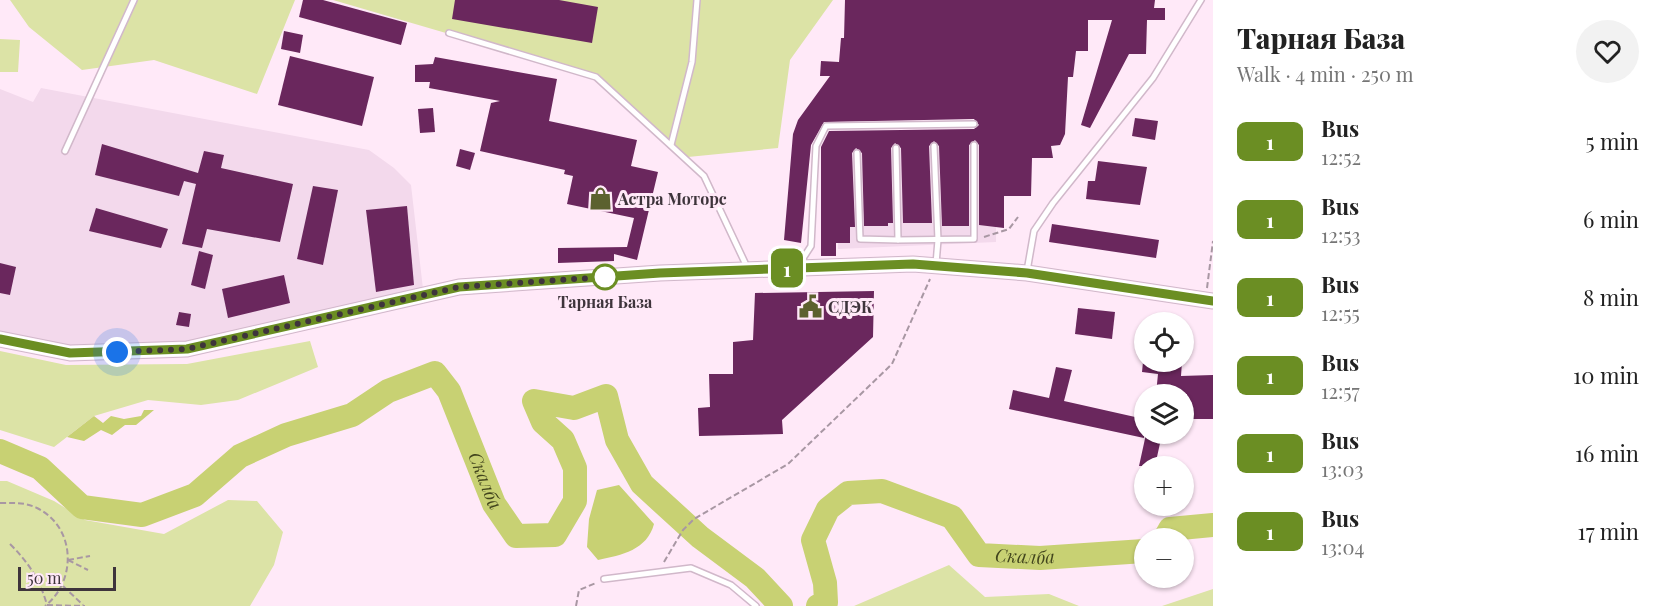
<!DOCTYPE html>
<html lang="en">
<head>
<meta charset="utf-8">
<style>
  body { margin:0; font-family:"Playfair Display",serif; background:#f2f2f2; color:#222; height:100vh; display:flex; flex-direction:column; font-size:22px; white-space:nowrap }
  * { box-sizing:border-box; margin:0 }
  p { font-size:20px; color:#767676 }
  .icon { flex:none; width:33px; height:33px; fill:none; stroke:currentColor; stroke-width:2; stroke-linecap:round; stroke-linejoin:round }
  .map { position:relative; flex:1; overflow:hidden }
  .drawer { display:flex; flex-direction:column; background:#fff; width:450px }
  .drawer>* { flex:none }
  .badge { padding:0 12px; border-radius:9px; font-size:21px; line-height:39px }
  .tools { position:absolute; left:1134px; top:312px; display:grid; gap:12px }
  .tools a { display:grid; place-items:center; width:60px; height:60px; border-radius:50%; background:#fff; box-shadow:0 2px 4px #0004; font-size:30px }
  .scale { position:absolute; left:18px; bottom:15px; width:98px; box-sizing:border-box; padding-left:6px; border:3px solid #3e343b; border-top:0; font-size:16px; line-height:21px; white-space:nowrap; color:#3e343b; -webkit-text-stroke:4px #ffe9f8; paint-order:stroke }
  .you { position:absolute; width:30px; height:30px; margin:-15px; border:4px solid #fff; border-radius:50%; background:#1a73e8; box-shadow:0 0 0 9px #1a73e833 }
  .map>.badge { position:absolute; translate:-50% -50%; box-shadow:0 0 0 3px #fff }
  .round { display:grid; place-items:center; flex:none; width:63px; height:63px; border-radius:32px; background:#f2f2f2 }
  .overview { display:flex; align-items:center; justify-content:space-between; height:102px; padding:0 24px }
  h1 { font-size:28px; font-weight:800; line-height:45px }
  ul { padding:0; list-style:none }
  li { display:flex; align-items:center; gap:18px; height:78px; padding:0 24px }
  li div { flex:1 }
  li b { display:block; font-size:22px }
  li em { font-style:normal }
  li .badge { min-width:66px; font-weight:700; text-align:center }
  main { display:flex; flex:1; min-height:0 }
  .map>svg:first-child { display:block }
</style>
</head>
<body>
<main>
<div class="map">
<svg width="1213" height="606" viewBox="0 0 1213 606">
  <rect width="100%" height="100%" fill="#ffe9f8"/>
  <g fill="#f3d9ec">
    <path d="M41,88L369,150L394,168L411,185L423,289L190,345L71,349L0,335V89L33,102Z"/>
    <path d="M996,130V242L838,249L836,133Z"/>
  </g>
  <g fill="#dce3a6">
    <path d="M10,0H295L257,94L154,60L82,70L29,27Z"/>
    <path d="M333,0H833L790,60L778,148L688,157L596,77Z"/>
    <path d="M0,39L20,40L18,72H0Z"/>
    <path d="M310,341L318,367L238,400L201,405L148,400L94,416L54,447L0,430V351L66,365L187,364Z"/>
    <path d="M0,481H7L54,501L85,520L164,534L228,500L257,501L283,532L274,565L250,606H0Z"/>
    <path d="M949,565L985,597L1049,594L1079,606H854Z"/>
    <path d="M1213,589V606H1162Z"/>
  </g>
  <g fill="#c8d173">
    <path d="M144,410H154L136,425H125L112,435L101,430L84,441L67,437L94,416L103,423L111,416L124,419L141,416Z"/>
    <path d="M619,485L654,524C647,550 622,555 598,560L587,547L589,519L597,490Z"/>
  </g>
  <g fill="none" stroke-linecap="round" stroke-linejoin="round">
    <g stroke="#c8d173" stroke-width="24">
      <path id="s1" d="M0,451L40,468L82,507L142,515L195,495L240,456L286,435L352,415L388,391L435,373L449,391L494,504L516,536L555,535L575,501V468L563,440L543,422L534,401L574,408L606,396L617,440L642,484L700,537L755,578L781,606"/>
      <path d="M1165,538L1170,529L1213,525"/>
      <path id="s2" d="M818,606L826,602L825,583L813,540L828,509L848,493L882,491L952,517L979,555L1040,558L1144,551"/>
    </g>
  </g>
  <g fill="#6a275d">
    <path d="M303,0H323L407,23L401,45L299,17Z"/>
    <path d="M455,0H559L598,7L592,43L452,19Z"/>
    <path d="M845,0H1155L1154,8H1165V20H1147L1146,54H1129L1090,128L1081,125L1112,20H1088V51H1076L1073,77H1068L1065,134L1060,145L1051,146L1053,158H1032L1031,196H1004V228L979,225V145L975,140L969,145V226H942L939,146L934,141L929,146L932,223H903L901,148L895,143L891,148L893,223H888V226H864L862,153L856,148L852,153L855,227H850V243H836V256H821V147L829,131L974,129L979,125L974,119L824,122L811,145L801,243L784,240L793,134L798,120L830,76H820L821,61L839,62L841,38H844Z"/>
    <path d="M284,31L303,35L300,53L281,49Z"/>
    <path d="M290,56L374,77L362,126L278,105Z"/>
    <path d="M435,57L557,79L549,121L637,140L631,166L658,172L637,260L614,254V261L558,263V248L627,247L634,218L567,204L573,176L564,174L565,170L480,151L491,103L500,101L429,88L430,82H415V65L433,64Z"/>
    <path d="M433,108L435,132L420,133L418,109Z"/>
    <path d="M1135,118L1158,121L1155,140L1132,136Z"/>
    <path d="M102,144L198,173L204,151L224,155L221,168L293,184L280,242L207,229L202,248L182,244L196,184L184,181L179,196L95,175Z"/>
    <path d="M460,149L475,153L470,170L456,166Z"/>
    <path d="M1098,161L1147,167L1140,205L1086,199L1088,181H1095Z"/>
    <path d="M313,186L338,190L323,265L297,259Z"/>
    <path d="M407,206L414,285L376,292L366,210Z"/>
    <path d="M96,208L168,229L161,248L89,231Z"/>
    <path d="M1052,224L1159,240L1156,258L1049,242Z"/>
    <path d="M199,251L213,255L205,289L191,285Z"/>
    <path d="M0,263L16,267L10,295L0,293Z"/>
    <path d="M284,275L290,303L228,318L222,289Z"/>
    <path d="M874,291L873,337L782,420L783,434L699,436L698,408L710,407L709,374H733V342L753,340L755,293Z"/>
    <path d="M1078,308L1115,312L1112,339L1075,334Z"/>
    <path d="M179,312L191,314L189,327L176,325Z"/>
    <path d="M1143,362H1182L1181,376L1213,375V419H1187V394H1156L1158,374L1142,372Z"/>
    <path d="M1056,367L1072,370L1064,401L1144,419V438L1009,409L1013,390L1049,398Z"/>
    <path d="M1146,434H1162L1155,466H1139Z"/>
  </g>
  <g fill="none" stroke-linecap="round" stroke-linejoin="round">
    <defs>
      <g id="lane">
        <path d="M449,33L596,77L704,176L747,267"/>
        <path d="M671,145L692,62L697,0"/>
        <path d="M934,146L938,240L936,264"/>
        <path d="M896,148L898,240L974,239V145"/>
        <path d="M65,151L134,0"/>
        <path d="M857,153L860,239L898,240"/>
        <path d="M798,266L811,246L816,146L826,126L974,124"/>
        <path d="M1027,271L1034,231L1053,203L1153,78L1201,0"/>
        <path d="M604,579L691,568L731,585L756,606"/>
      </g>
      <path id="secondary" d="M0,339L70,353L187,349L459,287L660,273L913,264L1027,273L1213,301"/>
    </defs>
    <use href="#lane" stroke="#d1b8ca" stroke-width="8"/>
    <use href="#secondary" stroke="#d1b8ca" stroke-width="17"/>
    <g stroke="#a897a3" stroke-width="2" stroke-dasharray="6 3" stroke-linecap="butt">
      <path d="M984,237L1009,229L1018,217"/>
      <path d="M1207,288L1213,241"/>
      <path d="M0,503C13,503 25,502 37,508C76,527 77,581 45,606"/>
      <path d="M10,544C29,563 40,580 47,605"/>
      <path d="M68,560L90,556"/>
      <path d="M68,560L88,570"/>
      <path d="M664,562L683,530L694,519L788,464L892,364L930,279"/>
      <path d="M63,586L83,605"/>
      <path d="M47,605L85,606"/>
      <path d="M576,606L579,590L596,583"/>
    </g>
    <use href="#lane" stroke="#fff" stroke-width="5"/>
    <use href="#secondary" stroke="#fcecf8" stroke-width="15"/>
  </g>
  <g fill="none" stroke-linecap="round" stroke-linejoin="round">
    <defs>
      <path id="line" d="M0,339L70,353L187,349L459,287L660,273L913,264L1027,273L1213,301"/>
    </defs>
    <use href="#line" stroke="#fff" stroke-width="14"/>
    <use href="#line" stroke="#6b8e23" stroke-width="9"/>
    <path stroke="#3e343b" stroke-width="6" stroke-dasharray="0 10.8" d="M117,352L187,349L459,287L605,277"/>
  </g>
  <defs>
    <symbol id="shop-bare" viewBox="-9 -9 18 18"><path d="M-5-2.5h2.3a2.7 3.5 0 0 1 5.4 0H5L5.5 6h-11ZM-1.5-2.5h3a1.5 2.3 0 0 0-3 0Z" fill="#5c612f" stroke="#ffe9f8" stroke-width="2.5" paint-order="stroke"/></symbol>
    <symbol id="civic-bare" viewBox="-9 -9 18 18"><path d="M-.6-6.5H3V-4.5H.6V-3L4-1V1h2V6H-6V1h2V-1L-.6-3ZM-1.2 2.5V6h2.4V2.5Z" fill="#5c612f" stroke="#ffe9f8" stroke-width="2.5" paint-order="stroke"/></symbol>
  </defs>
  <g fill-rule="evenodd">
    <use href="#shop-bare" x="584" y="182" width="33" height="33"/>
    <use href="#civic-bare" x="794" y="290" width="33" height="33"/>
  </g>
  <circle fill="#fff" stroke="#6b8e23" stroke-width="3" cx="605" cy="277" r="12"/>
  <g text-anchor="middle" stroke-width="6" stroke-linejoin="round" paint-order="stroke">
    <g font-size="16" font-weight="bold" fill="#3e343b" stroke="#ffe9f8" text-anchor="start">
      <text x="618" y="205">Астра Моторс</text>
      <text x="828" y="313">СДЭК</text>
    </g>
    <g font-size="16" font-weight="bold" fill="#3e343b" stroke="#ffe9f8">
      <text x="605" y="308">Тарная База</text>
    </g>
    <g font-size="18" font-style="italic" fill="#42451d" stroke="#ffe9f8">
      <text dy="6" stroke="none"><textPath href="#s1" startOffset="610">Скалба</textPath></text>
      <text dy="6" stroke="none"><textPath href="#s2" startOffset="334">Скалба</textPath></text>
    </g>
  </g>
</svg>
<div class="tools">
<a><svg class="icon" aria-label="locate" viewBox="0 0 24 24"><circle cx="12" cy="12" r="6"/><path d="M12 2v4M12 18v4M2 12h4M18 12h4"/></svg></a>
<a><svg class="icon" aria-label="layers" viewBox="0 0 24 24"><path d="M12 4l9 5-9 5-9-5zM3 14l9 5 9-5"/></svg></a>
<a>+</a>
<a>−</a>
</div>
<div class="scale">50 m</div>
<div class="you" style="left:117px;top:352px"></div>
<b class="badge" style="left:787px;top:268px;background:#6b8e23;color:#fff">1</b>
</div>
<section class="drawer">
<div class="overview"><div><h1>Тарная База</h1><p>Walk · 4 min · 250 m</p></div><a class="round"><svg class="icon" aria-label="heart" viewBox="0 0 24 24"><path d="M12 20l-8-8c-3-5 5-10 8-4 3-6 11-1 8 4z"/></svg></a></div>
<ul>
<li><span class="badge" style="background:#6b8e23;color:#fff">1</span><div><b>Bus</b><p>12:52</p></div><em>5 min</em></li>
<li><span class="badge" style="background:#6b8e23;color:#fff">1</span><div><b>Bus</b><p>12:53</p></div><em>6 min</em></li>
<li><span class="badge" style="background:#6b8e23;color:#fff">1</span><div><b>Bus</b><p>12:55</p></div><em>8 min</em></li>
<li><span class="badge" style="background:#6b8e23;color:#fff">1</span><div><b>Bus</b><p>12:57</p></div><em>10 min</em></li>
<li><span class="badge" style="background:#6b8e23;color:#fff">1</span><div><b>Bus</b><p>13:03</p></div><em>16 min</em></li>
<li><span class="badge" style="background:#6b8e23;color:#fff">1</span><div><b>Bus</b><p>13:04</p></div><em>17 min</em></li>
</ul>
</section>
</main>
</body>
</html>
